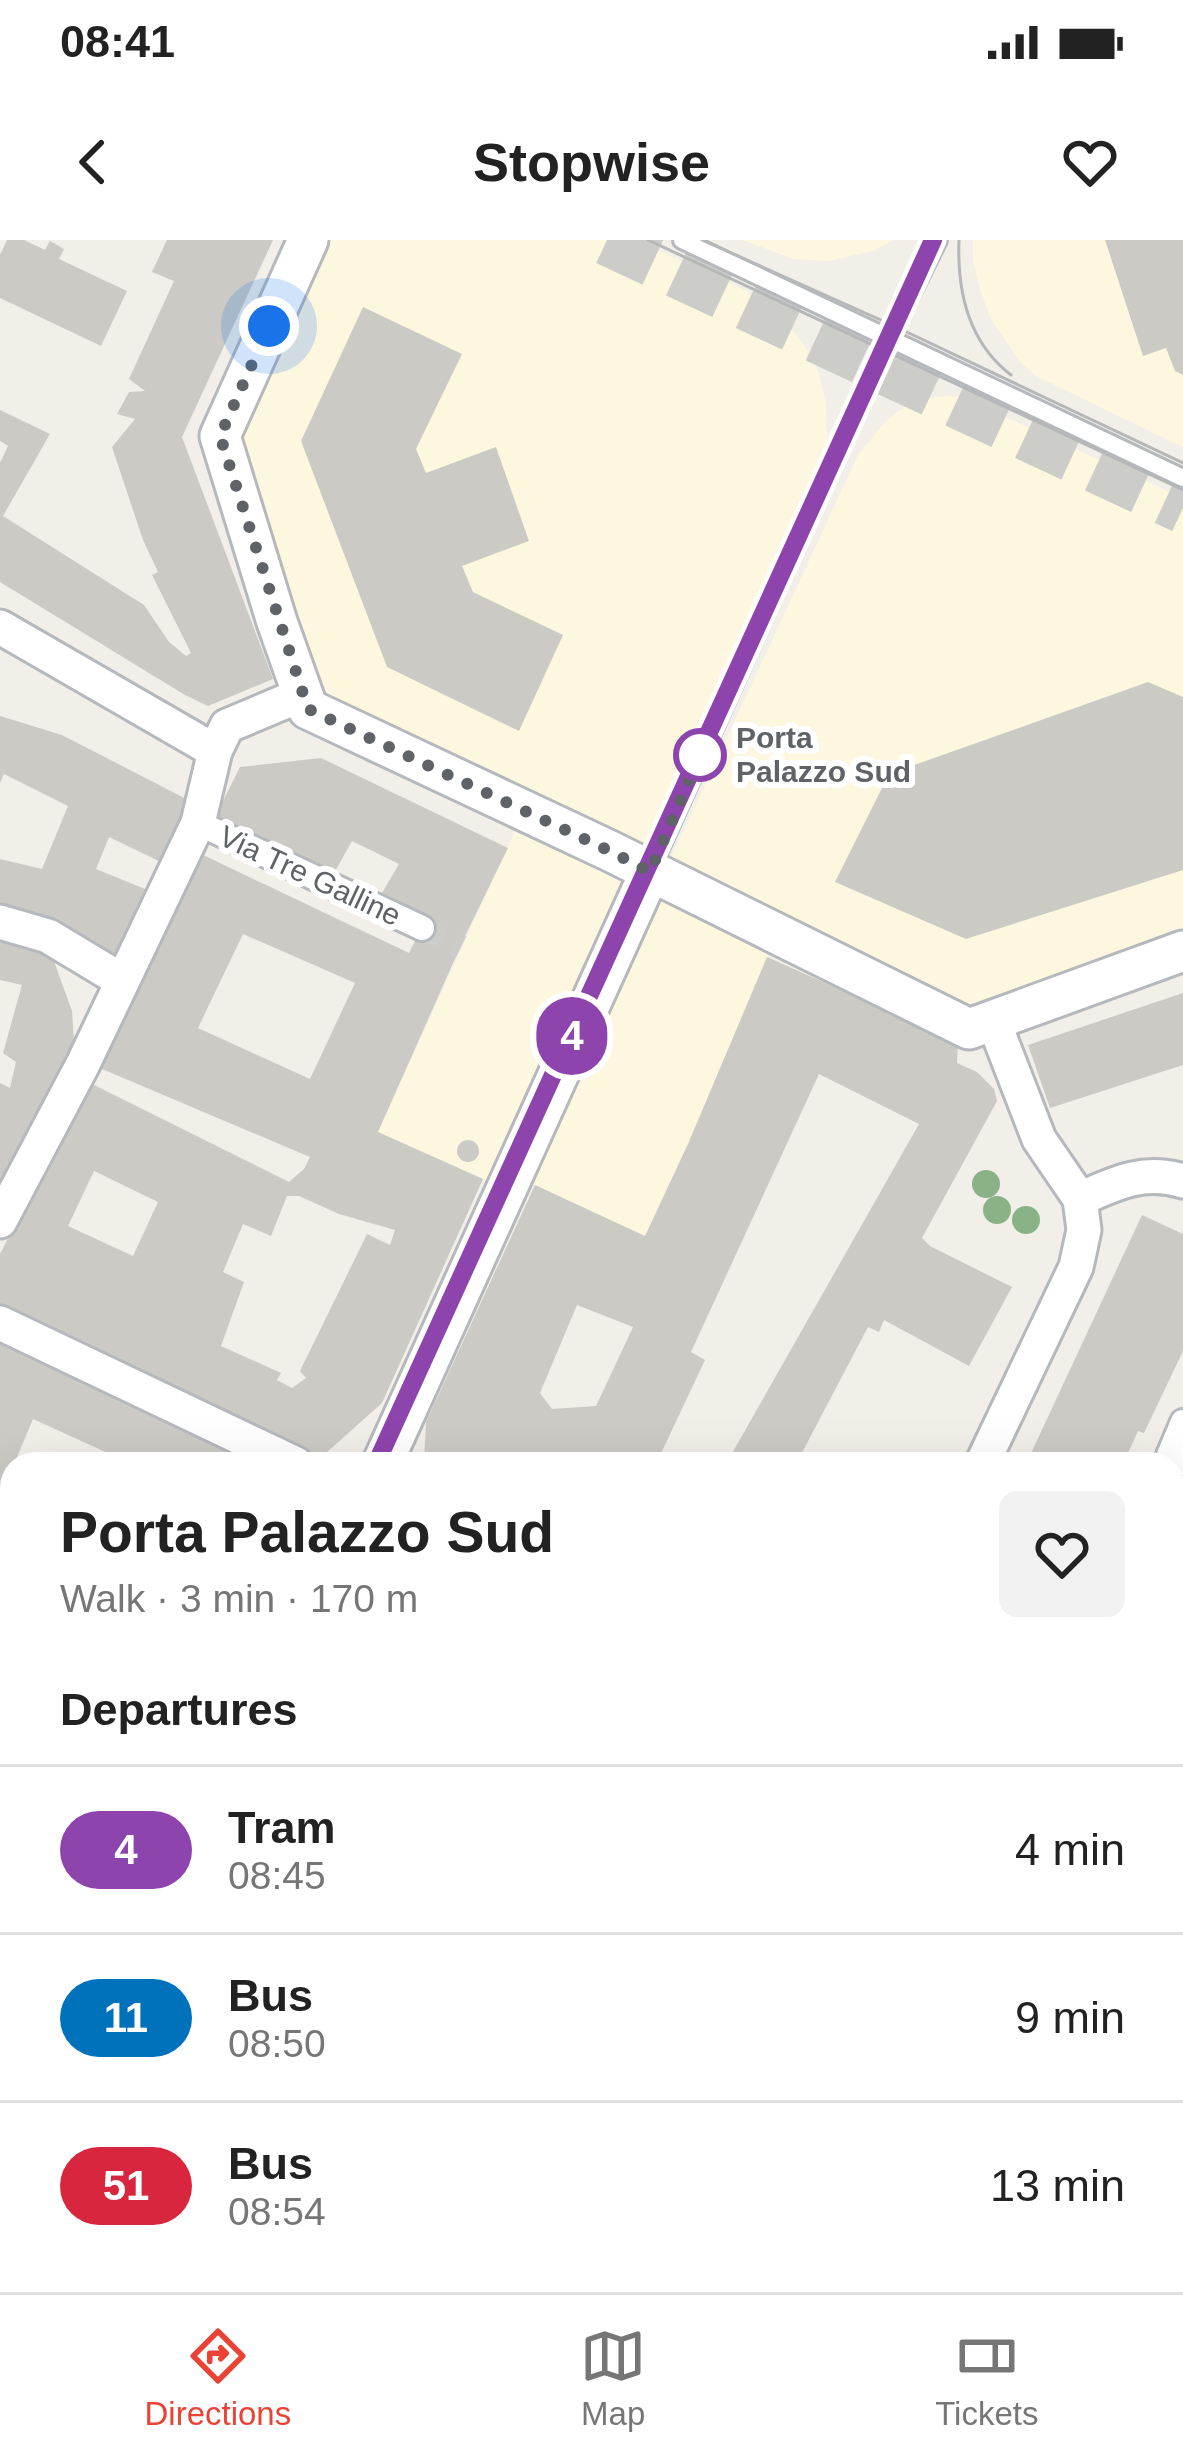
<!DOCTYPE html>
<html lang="en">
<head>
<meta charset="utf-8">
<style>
  body { margin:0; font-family:Helvetica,sans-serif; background:#f2f2f2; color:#222; height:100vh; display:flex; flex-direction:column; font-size:45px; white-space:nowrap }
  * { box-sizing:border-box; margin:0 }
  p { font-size:39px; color:#767676 }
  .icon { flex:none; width:66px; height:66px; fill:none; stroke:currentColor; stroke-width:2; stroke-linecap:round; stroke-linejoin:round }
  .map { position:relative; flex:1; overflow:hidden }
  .panel { position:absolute; left:0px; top:1212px; width:1185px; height:840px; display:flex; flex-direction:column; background:#fff; border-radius:36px 36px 0 0; box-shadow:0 12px 48px #0002 }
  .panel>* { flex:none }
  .badge { padding:0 24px; border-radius:39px; font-size:42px; line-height:78px }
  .you { position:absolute; width:60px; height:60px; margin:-30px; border:9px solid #fff; border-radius:50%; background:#1a73e8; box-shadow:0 0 0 18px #1a73e833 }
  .map>.badge { position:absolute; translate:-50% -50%; box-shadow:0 0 0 6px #fff }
  h2 { padding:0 60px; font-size:45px; line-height:108px }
  .round { display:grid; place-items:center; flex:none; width:126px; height:126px; border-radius:18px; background:#f2f2f2 }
  .head { display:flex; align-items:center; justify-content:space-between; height:204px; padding:0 60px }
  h1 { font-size:57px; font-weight:700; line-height:90px }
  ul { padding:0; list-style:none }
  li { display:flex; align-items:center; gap:36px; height:168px; padding:0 60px; border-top:3px solid #e0e0e0 }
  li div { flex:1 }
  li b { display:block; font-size:45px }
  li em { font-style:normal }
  li .badge { min-width:132px; font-weight:700; text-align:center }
  .status { display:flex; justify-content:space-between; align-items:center; height:84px; padding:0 60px; background:#fff; direction:ltr }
  .status svg { height:33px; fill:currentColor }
  header { display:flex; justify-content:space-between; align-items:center; height:156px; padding:0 60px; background:#fff; font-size:54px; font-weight:700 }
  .tab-bar { display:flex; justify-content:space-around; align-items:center; height:168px; border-top:3px solid #e0e0e0; background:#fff; font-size:33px; color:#767676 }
  .tab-bar a { display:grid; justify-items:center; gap:6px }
  .tab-bar .active { color:#ea4335 }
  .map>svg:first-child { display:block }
</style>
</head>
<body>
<div class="status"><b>08:41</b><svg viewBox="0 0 49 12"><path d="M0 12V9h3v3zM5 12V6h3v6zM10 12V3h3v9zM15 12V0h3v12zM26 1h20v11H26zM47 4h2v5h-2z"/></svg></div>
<header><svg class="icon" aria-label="back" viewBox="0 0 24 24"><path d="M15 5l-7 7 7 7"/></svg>Stopwise<svg class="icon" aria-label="heart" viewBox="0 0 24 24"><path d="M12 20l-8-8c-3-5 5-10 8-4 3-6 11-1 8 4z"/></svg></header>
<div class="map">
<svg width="1183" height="2052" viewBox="0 0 1183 2052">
  <rect width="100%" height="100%" fill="#f1efe8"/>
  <g fill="#fef7e0">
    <path d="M320,0H636L739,47L766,64L797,95L812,117L820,138L826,164L827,207L816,237L658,589L653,598L645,603L633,604L322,460L228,195Z"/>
    <path d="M743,0H894L873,11L828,21L793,19Z"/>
    <path d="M973,0H1183V207L1036,136L1020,122L992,81L980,50L973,20Z"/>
    <path d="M949,156L962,157L1183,258V695L967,769L675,626L672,616L858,215L886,181L904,167L928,158Z"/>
    <path d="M520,580L627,636L497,940L483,939L378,892Z"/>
    <path d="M650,655H661L773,704L688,904L645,996L535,945L519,943Z"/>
  </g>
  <g fill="#c5e8c5">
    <path d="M1183,1546V1667L1173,1662V1567Z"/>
    <path d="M398,2040H644L651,2052H556L396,2044Z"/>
  </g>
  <g fill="#cccac5" fill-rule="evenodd">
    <path d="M7,0H24L45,10L50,1L64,9L59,19L127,51L101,106L0,58V15Z"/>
    <path d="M167,0H273L182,197L273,439L208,466L185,455L0,342V223L8,206L0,201V170L50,194L3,276L144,365L169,402L186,416L191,413L152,335L158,332L143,300L112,207L135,179L117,174L129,152L145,151L129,139L174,41L152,32Z"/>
    <path d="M1105,0H1183V135L1175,131L1166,108L1143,116Z"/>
    <path d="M363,67L462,114L416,209L426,233L496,207L529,301L462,326L473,352L563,395L519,491L387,427L301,201Z"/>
    <path d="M1148,442L1183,457V630L966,699L835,642L889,534Z"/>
    <path d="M0,476L62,495L194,563L165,624L109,597L96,629L150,651L118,721L0,674V619L42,629L68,566L4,534L0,543Z"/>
    <path d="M321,518L508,608L466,694L378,892L483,939L382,1163L317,1221L126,1133L0,1069V1014L88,842L289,942L304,929L310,917L95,826L199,613L409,713L428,675L382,653L399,624L352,601L332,637L213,581L240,527ZM243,694L355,743L310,839L198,788ZM94,931L158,962L133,1016L68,986ZM287,956H299L339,974L395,990L390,1005L367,994L300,1131L306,1138L292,1148L277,1140L281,1133L221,1106L244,1042L223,1032L243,984L271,996Z"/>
    <path d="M0,689L47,702L72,771L75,819L0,960V843L10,848L16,822L3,813L22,745L0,740Z"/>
    <path d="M767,717L958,802L957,823L977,832L994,849L997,861L922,998L930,1006L1012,1047L969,1126L884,1080L879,1092L868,1087L796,1224H726L919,884L819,834L691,1112L705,1120L656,1224H424L426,1182L535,945L645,996L688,904ZM577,1065L633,1087L596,1166L552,1169L540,1153Z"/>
    <path d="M1183,753V825L1050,868L1028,805Z"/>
    <circle cx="468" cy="911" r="11"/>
    <path d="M1142,975L1183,994V1111L1144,1193L1138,1191L1123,1224H1026Z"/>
    <path d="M0,1097L265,1224H109L112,1215L33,1179L17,1217L35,1223L12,1224V1298L0,1294Z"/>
    <path d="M12,1397V1449L7,1447L0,1462V1399L9,1403Z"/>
    <path d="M0,1484L12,1488V1527L0,1523Z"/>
    <path d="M0,1552L12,1556V1968L0,1993V1790L4,1782L0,1780Z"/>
    <path d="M1173,1731L1183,1736V1786L1178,1796L1183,1798V1941L1173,1936V1865L1182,1847L1173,1843Z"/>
    <path d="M1183,1964V2052H1156L1145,2040H1173V1985Z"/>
    <path d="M724,2040H821L815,2049L796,2052H734Z"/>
    <path d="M987,2040H1064L1058,2052H1000Z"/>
  </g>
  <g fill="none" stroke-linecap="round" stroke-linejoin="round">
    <path stroke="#ccccc8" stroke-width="24" stroke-dasharray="24 12" stroke-linecap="butt" d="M422,688L461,707"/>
    <path stroke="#ccccc8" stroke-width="51" stroke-dasharray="51 26" stroke-linecap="butt" d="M607,0L1183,268"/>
    <defs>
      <g id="service">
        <path d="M682,0L1183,238"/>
        <path d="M650,631L889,99L938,0"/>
      </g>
      <g id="pedestrian">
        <path d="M198,583L422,688"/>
        <path d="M1183,1182L1169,1215L1183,1223"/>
        <path d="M1173,1476L1183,1455"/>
        <path d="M684,2040L693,2052"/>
      </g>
      <g id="minor">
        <path d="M0,387L215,511"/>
        <path d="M0,682L48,696L121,740"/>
        <path d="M1080,959C1115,943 1144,929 1183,941"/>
        <path d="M0,981L83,824L198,583L215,511L227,486L303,454"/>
        <path d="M0,1083L296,1224"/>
        <path d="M982,1224L1076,1027L1084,990L1080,959L1039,899L993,780"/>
        <path d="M0,1535L12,1540"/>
        <path d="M1173,1694L1183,1699"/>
        <path d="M186,2052L192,2040"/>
        <path d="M351,2052L356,2040"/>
        <path d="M909,2052L915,2040"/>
      </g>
      <g id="tertiary">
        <path d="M308,0L220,196L277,382L308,469L610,611L969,789L1183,711"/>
        <path d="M382,1224L650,632"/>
        <path d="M0,2038L12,2012"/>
      </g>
    </defs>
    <use href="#service" stroke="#b5b8bc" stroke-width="22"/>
    <use href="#pedestrian" stroke="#b5b8bc" stroke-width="30"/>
    <use href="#minor" stroke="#b5b8bc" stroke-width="39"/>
    <use href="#tertiary" stroke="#b5b8bc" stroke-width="45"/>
    <use href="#service" stroke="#fff" stroke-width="16"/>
    <use href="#pedestrian" stroke="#fff" stroke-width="24"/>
    <use href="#minor" stroke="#fff" stroke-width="33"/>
    <use href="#tertiary" stroke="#fff" stroke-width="39"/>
    <g stroke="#b6b7b8" stroke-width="3">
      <path d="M648,0L1183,250"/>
      <path d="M702,0L892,85L1183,223"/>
      <path d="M959,0C957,51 968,102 1011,135"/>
      <path d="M376,1224L933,0"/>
      <path d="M0,2025L12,2000"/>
    </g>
  </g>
  <g fill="#89b387">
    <circle cx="986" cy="944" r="14"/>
    <circle cx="997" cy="970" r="14"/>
    <circle cx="1026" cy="980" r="14"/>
  </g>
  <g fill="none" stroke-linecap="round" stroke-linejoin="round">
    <defs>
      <path id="line" d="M376,1224L933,0"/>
    </defs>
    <use href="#line" stroke="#fff" stroke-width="27"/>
    <use href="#line" stroke="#8e44ad" stroke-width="18"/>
    <path stroke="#5f6368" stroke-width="12" stroke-dasharray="0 21.6" d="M269,86L220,196L308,469L610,611L650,632L700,515"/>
  </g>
  <circle fill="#fff" stroke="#8e44ad" stroke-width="6" cx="700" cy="515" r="24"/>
  <g text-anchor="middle" stroke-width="12" stroke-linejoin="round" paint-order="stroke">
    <g font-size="30" font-weight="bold" fill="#5f6368" stroke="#fff" text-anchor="start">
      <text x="736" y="508">Porta<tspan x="736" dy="34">Palazzo Sud</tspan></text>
    </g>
    <g font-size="30" fill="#5f6368" stroke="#fff">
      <text transform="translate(310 636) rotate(25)" y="10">Via Tre Galline</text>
    </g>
  </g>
</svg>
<div class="you" style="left:269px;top:86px"></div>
<b class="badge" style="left:572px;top:796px;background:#8e44ad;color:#fff">4</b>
<section class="panel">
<div class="head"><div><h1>Porta Palazzo Sud</h1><p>Walk · 3 min · 170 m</p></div><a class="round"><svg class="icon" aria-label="heart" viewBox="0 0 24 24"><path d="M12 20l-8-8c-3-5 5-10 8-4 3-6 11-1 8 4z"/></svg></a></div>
<h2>Departures</h2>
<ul>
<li><span class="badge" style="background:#8e44ad;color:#fff">4</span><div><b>Tram</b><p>08:45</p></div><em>4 min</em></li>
<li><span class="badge" style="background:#0072bc;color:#fff">11</span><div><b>Bus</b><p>08:50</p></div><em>9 min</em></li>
<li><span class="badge" style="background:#d7263d;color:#fff">51</span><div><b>Bus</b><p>08:54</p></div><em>13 min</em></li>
</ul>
</section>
</div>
<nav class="tab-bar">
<a class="active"><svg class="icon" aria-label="directions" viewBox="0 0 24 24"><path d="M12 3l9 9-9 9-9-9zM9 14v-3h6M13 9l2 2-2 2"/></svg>Directions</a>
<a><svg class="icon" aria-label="map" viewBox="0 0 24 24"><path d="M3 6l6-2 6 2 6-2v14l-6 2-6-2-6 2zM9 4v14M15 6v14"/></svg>Map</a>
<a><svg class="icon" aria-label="tickets" viewBox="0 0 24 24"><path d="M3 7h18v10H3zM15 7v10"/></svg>Tickets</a>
</nav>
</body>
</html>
